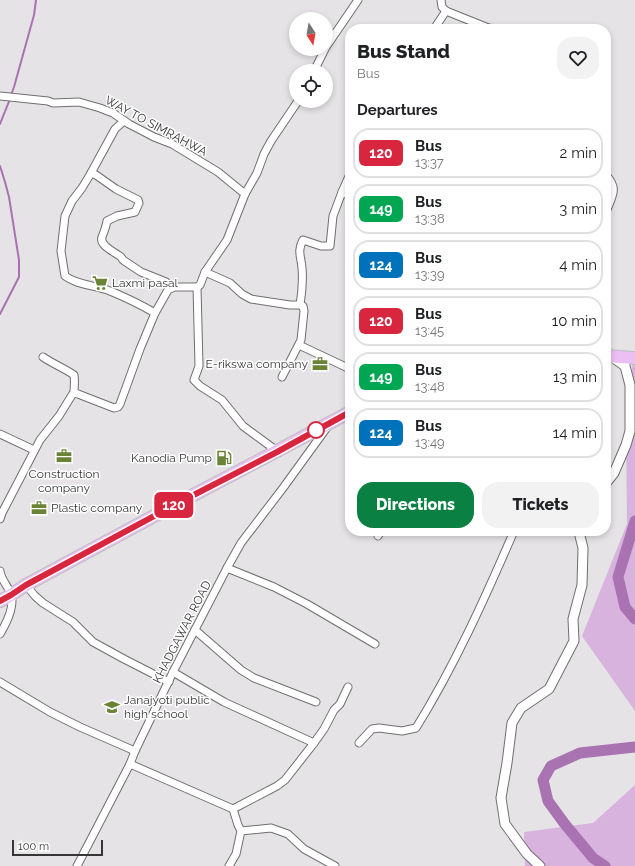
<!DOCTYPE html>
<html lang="en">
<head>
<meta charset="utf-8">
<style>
  body { margin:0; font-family:Raleway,sans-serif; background:#f2f2f2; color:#202124; height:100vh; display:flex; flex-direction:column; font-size:15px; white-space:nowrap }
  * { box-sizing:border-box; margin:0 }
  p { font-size:13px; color:#757577 }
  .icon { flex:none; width:22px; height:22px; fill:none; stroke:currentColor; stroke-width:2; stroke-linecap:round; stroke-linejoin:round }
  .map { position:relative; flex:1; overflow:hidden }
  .drawer { position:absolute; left:345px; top:24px; width:266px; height:512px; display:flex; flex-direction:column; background:#fff; border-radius:16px; box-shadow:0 2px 6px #0003 }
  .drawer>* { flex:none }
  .badge { padding:0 8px; border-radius:6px; font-size:14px; line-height:26px }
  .needle { width:26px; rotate:169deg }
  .buttons { position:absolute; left:289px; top:12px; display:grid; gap:8px }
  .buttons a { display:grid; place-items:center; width:44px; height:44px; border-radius:50%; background:#fff; box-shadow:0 2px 6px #0003; font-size:20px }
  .scale { position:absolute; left:12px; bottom:10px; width:91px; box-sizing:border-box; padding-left:4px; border:2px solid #363637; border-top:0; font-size:11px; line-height:14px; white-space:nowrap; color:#363637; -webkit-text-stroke:3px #fff; paint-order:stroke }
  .map>.badge { position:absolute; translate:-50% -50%; box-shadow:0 0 0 2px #fff }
  h2 { padding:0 12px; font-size:15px; line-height:36px }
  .round { display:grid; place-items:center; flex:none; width:42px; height:42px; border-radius:16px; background:#f2f2f2 }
  .overview { display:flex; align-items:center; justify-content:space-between; height:68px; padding:0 12px }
  h1 { font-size:19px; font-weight:800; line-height:30px }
  .action { display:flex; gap:8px; margin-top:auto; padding:8px 12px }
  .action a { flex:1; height:46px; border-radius:16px; background:#0b8043; color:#fff; font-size:16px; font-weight:800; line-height:46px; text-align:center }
  .action a+a { background:#f2f2f2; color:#202124 }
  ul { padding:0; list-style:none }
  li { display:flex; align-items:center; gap:12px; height:50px; margin:0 8px 6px; padding:0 4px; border:2px solid #e0e0e0; border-radius:16px }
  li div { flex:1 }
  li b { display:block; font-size:15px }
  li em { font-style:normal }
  li .badge { min-width:44px; font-weight:700; text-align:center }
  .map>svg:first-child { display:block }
</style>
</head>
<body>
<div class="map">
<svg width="635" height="866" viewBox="0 0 635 866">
  <rect width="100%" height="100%" fill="#e5e3e6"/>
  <g fill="#d8b3de">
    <path d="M633,358L635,359V711L582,636L627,524L626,432Z"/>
    <path d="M635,785V866H525L524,832L593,823Z"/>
  </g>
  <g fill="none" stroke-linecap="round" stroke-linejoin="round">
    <g stroke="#a973b2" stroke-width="2">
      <path d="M11,95L14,87L34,15L36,0"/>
      <path d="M0,124L10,99"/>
      <path d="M0,166L5,182L9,197L19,260V277L0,314"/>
    </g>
    <g stroke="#a973b2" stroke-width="11">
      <path d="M635,521L618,577L625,607L635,619"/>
      <path d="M605,866L593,858L564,823L548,801L543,780L551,766L580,753L635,747"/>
    </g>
    <defs>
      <g id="minor">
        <path d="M441,0L442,7L446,11L486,27L493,29"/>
        <path d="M434,29L446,11"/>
        <path d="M326,47L358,0"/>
        <path d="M314,71L325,49"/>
        <path d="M0,96L48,101L53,103L79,102L100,108L113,113L129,124L154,137L172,144L218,172L245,194"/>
        <path d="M124,121L115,129L91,173L82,188L72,201L65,216L61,251L65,276C77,285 95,285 110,291C125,297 141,305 155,313"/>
        <path d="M91,173L96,175L116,189L138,200L139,203L135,212L117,216L107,221C106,227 104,232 102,237C99,246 115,252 121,257L123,260L141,272L166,282L171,288"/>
        <path d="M606,175C619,189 612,196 606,212"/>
        <path d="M342,192L350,196"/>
        <path d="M205,272L230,283L242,294L251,299L290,305H300C302,293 303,280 302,268C301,256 297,251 303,240L321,246H330L333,216L342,192L350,174"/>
        <path d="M197,287L199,366L194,380L200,386L222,400L243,426L277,451"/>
        <path d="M299,345L350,369"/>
        <path d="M43,357C53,364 64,368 74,375C75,381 74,387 74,393"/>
        <path d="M282,377L301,340L304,311L303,306L300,305"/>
        <path d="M0,434L34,450"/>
        <path d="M0,519L2,513L40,440L59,416L72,395L74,393L78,394L114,408L118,407L120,404L140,349L155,313L168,290L174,287H197L200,285L205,272L227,240L245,194L257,173L264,154L271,141L298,101"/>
        <path d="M378,536L381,531"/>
        <path d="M227,568L274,587L307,604L375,644"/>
        <path d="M0,571C1,580 8,586 11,594C15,607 6,624 0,634"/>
        <path d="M26,585L35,596L43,603L73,622L93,642L124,659L169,682"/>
        <path d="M195,630L241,670L254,678L316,702"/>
        <path d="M173,672L224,702L314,743"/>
        <path d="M0,682L50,712L80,727L135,751"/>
        <path d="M359,743L372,729L379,728L402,731L416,728C455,665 485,598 514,531"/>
        <path d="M130,764L233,809L277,786L285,780L314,743L324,729L334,710L340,704L348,687"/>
        <path d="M241,831L271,828L288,834L304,849L335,866"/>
        <path d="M77,866L130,764L135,751L173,672L227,568L241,543L283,488L328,426"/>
        <path d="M229,866L236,854L241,831L238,825L233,809"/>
      </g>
      <g id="tertiary">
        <path d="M606,483L614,473L626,445L630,431V385L625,366L611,356"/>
        <path d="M540,866L527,854L505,824L501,798L507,763L512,723L521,708L549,689L574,641L573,619L582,585L583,548L580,536L582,531"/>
      </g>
      <g id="trunk">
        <path d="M606,356L635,358"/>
        <path d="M0,601L11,595L26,585L182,501L277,451L350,412"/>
      </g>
    </defs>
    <use href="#minor" stroke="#706e70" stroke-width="9"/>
    <use href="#tertiary" stroke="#706e70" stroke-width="11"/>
    <use href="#trunk" stroke="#bfbfbf" stroke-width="14"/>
    <use href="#minor" stroke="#fff" stroke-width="7"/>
    <use href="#tertiary" stroke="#fff" stroke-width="9"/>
    <use href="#trunk" stroke="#ecbff4" stroke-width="12"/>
  </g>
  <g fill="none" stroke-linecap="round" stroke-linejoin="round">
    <defs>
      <path id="line" d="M0,601L11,595L26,585L182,501L277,452L350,412"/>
    </defs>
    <use href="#line" stroke="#fff" stroke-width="9"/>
    <use href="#line" stroke="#d7263d" stroke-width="6"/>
  </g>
  <defs>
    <symbol id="supermarket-bare" viewBox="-9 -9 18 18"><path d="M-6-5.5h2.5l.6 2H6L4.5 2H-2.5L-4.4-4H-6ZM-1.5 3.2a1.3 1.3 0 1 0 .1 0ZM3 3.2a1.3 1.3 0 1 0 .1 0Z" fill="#6b8335" stroke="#fff" stroke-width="2.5" paint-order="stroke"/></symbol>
    <symbol id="office-bare" viewBox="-9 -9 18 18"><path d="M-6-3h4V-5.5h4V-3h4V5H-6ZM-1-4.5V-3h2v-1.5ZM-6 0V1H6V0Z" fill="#6b8335" stroke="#fff" stroke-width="2.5" paint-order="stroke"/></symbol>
    <symbol id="fuel-bare" viewBox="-9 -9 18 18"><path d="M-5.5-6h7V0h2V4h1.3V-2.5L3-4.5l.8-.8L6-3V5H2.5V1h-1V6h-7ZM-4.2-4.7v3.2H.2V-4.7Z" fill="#6b8335" stroke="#fff" stroke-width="2.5" paint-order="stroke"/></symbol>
    <symbol id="school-bare" viewBox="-9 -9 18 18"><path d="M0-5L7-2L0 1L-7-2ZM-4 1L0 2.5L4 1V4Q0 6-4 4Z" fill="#6b8335" stroke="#fff" stroke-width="2.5" paint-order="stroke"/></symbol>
  </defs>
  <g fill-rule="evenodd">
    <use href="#supermarket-bare" x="89" y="272" width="22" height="22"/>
    <use href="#office-bare" x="309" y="353" width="22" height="22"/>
    <use href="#office-bare" x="53" y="445" width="22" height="22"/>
    <use href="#fuel-bare" x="213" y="447" width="22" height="22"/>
    <use href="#office-bare" x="28" y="497" width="22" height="22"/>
    <use href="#school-bare" x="101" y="696" width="22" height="22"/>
  </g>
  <circle fill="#fff" stroke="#d7263d" stroke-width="2" cx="316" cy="430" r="8"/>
  <g text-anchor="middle" stroke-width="3" stroke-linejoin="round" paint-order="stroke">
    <g font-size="12" fill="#363637" stroke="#fff">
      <text transform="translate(156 126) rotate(28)" y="4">WAY TO SIMRAHWA</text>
      <text transform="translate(182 632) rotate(-63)" y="4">KHADGAWAR ROAD</text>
    </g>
    <g font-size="12" fill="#363637" stroke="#fff" text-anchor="start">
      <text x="112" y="287">Laxmi pasal</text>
      <text x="308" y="368" text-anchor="end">E-rikswa company</text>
      <text x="212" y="462" text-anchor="end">Kanodia Pump</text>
      <text x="64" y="478" text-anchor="middle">Construction<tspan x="64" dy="14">company</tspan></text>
      <text x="51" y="512">Plastic company</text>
      <text x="124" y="704">Janajyoti public<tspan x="124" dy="14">high school</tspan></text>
    </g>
  </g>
</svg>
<div class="buttons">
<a><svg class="needle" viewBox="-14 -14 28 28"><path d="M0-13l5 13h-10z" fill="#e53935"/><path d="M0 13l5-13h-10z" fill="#757577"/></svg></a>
<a><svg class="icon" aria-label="locate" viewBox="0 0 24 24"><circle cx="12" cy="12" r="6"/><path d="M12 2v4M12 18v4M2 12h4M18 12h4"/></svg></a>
</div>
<div class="scale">100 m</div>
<b class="badge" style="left:174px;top:505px;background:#d7263d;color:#fff">120</b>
<section class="drawer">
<div class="overview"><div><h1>Bus Stand</h1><p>Bus</p></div><a class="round"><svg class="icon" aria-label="heart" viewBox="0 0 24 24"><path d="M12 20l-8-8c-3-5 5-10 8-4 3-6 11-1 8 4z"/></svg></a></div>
<h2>Departures</h2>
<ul>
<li><span class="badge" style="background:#d7263d;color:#fff">120</span><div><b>Bus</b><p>13:37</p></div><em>2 min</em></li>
<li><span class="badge" style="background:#00a651;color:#fff">149</span><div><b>Bus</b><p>13:38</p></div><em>3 min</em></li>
<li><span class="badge" style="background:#0072bc;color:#fff">124</span><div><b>Bus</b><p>13:39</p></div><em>4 min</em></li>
<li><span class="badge" style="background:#d7263d;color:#fff">120</span><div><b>Bus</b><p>13:45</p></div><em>10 min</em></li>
<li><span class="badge" style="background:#00a651;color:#fff">149</span><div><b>Bus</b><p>13:48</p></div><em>13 min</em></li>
<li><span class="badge" style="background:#0072bc;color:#fff">124</span><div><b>Bus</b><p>13:49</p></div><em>14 min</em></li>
</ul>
<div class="action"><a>Directions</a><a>Tickets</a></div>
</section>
</div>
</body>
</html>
